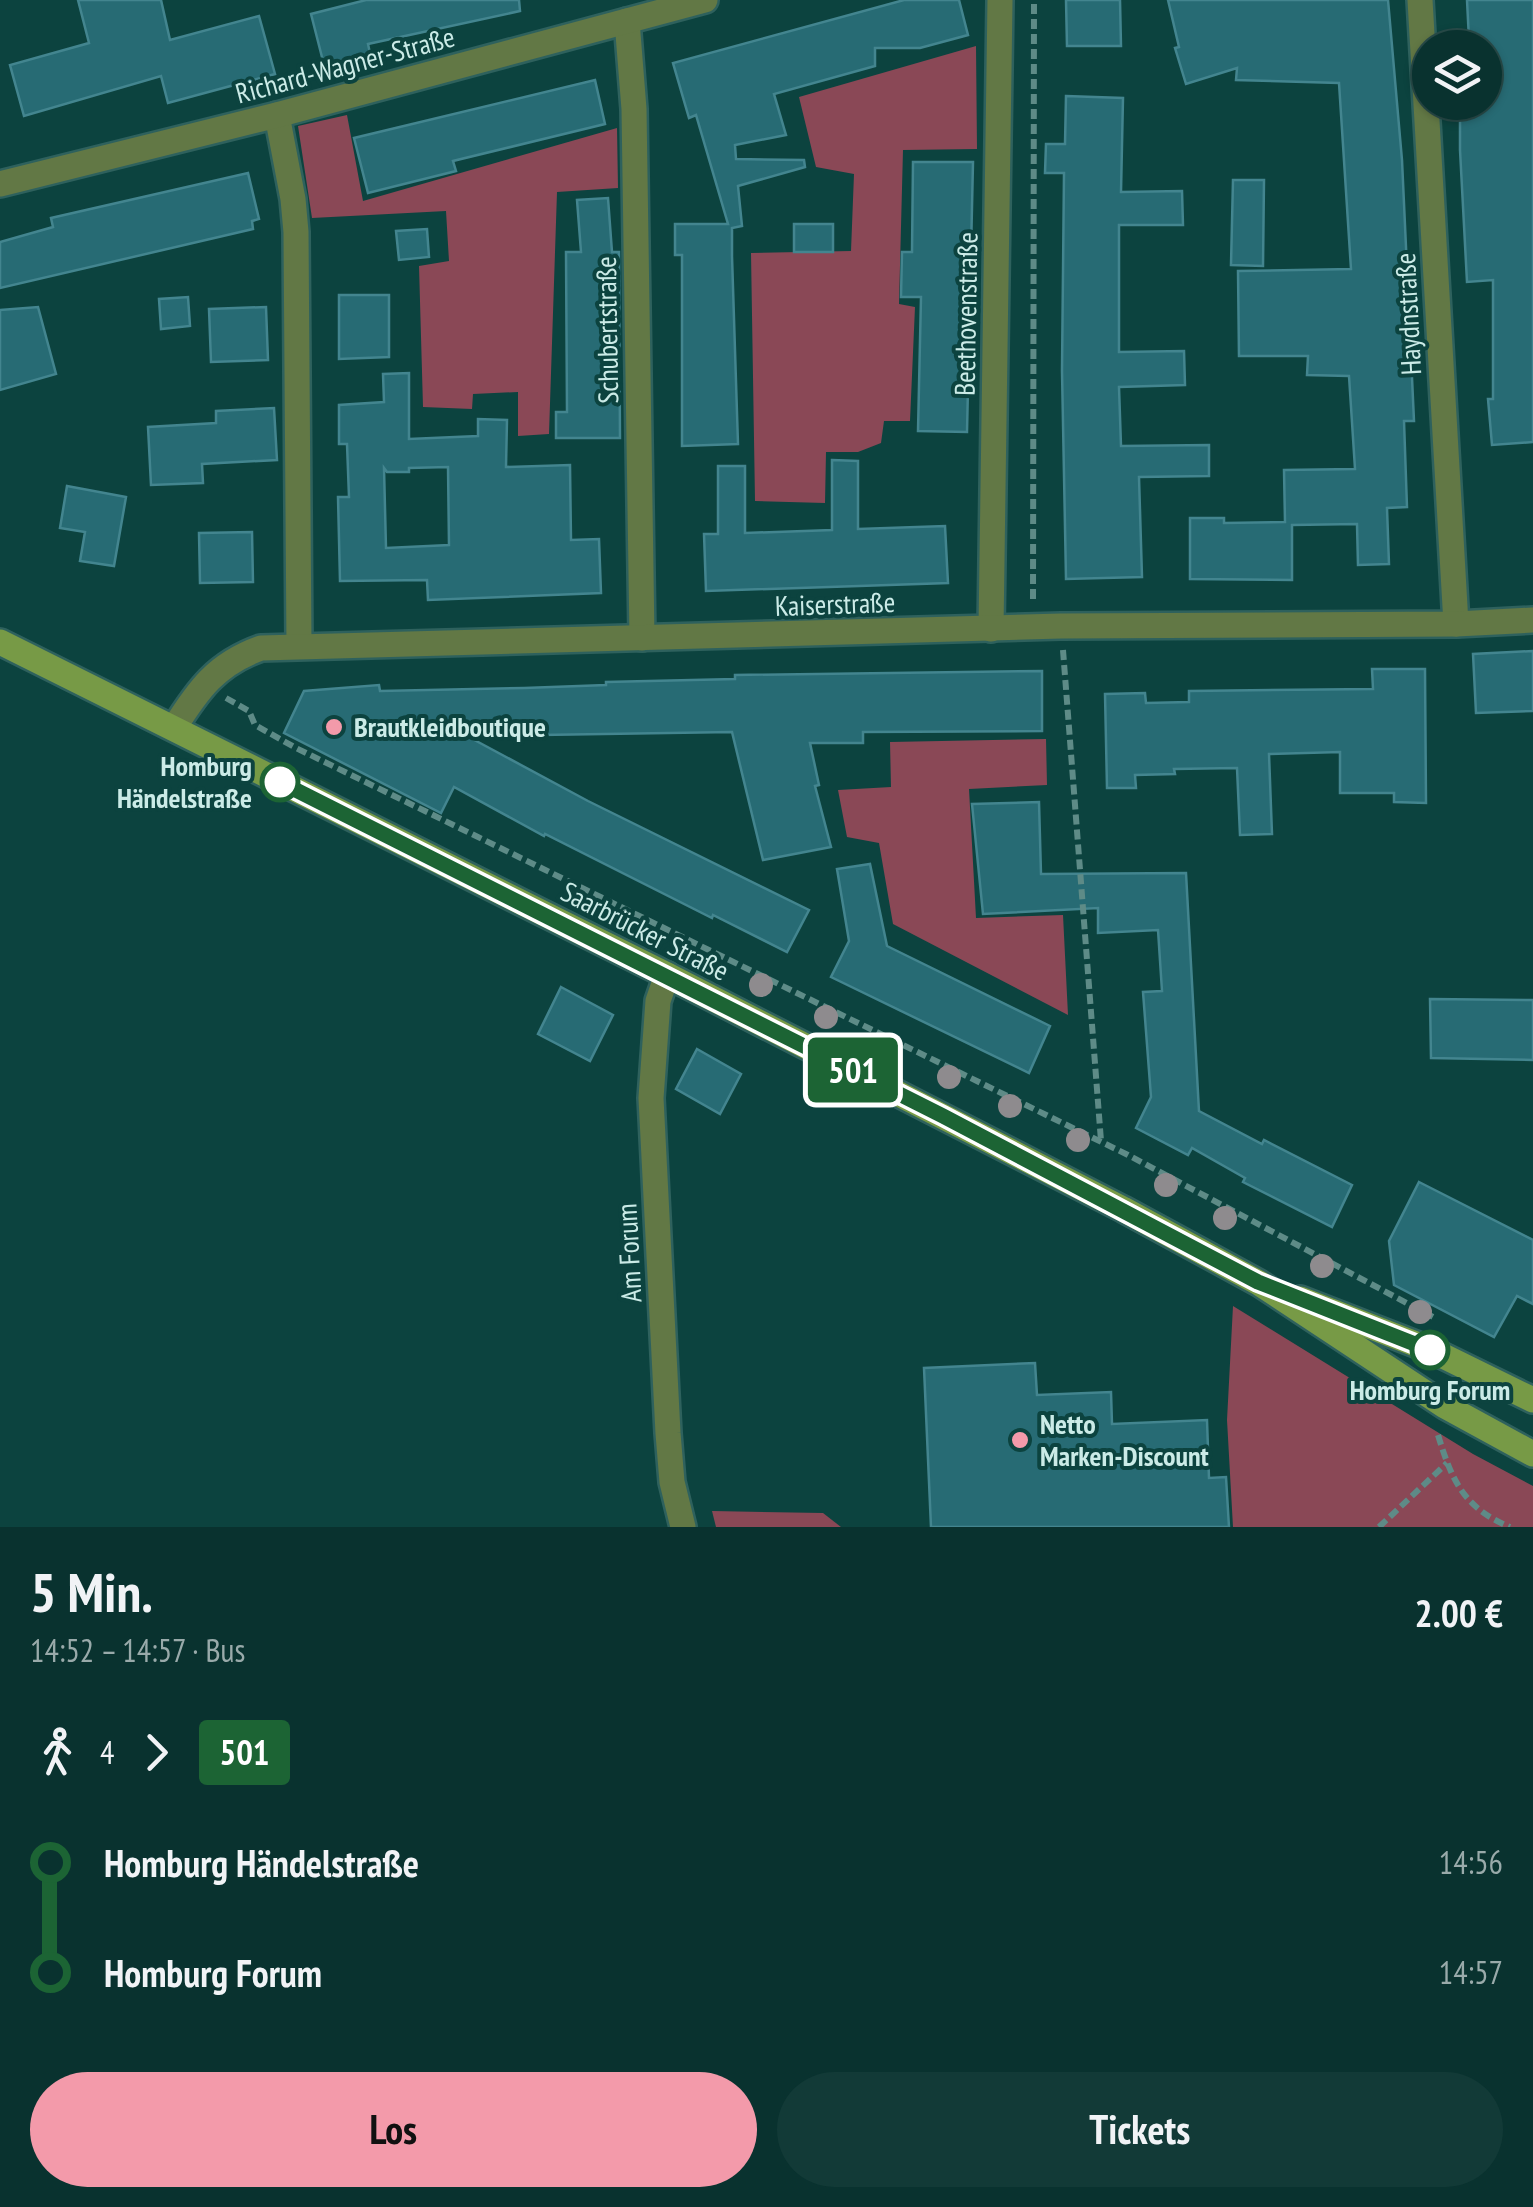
<!DOCTYPE html>
<html lang="de">
<head>
<meta charset="utf-8">
<style>
  body { margin:0; font-family:"PT Sans Narrow",sans-serif; background:#123a37; color:#f1f3f6; height:100vh; display:flex; flex-direction:column; font-size:38px; white-space:nowrap }
  * { box-sizing:border-box; margin:0 }
  p { font-size:32px; color:#9aa }
  .icon { flex:none; width:55px; height:55px; fill:none; stroke:currentColor; stroke-width:2; stroke-linecap:round; stroke-linejoin:round }
  .map { position:relative; height:1527px; overflow:hidden }
  .side { display:flex; flex-direction:column; background:#09322f; flex:1 }
  .side>* { flex:none }
  .badge { padding:0 20px; border-radius:8px; font-size:35px; line-height:65px }
  .fabs { position:absolute; left:1412px; top:30px; display:grid; gap:20px }
  .fabs a { display:grid; place-items:center; width:90px; height:90px; border-radius:50%; background:#09322f; box-shadow:0 2px 8px #0004,0 0 0 2px #294d4b; font-size:50px }
  .map>.badge { position:absolute; translate:-50% -50%; box-shadow:0 0 0 5px #fff }
  .legs { display:flex; align-items:center; gap:15px; height:110px; padding:0 30px; font-size:32px }
  .legs p { margin-inline-start:auto }
  .overview { display:flex; align-items:center; justify-content:space-between; height:170px; padding:0 30px }
  h1 { font-size:55px; font-weight:700; line-height:75px }
  .cta { display:flex; gap:20px; margin-top:auto; padding:20px 30px }
  .cta a { flex:1; height:115px; border-radius:60px; background:#f39aaa; color:#111; font-size:40px; font-weight:700; line-height:115px; text-align:center }
  .cta a+a { background:#123a37; color:#f1f3f6 }
  ul { padding:0 30px; list-style:none }
  li { display:flex; align-items:center; gap:35px; height:110px; font-size:38px }
  li i { display:grid; place-items:center; width:15px; height:100%; margin:0 12px; background:currentColor }
  li i::after { content:''; width:25px; height:25px; margin:-12px; border:8px solid; border-radius:50%; background:#09322f }
  li p { margin-inline-start:auto }
  li:first-child i { background:linear-gradient(#0000 50%,currentColor 0) }
  li:last-child i { background:linear-gradient(currentColor 50%,#0000 0) }
  .map>svg:first-child { display:block }
</style>
</head>
<body>
<div class="map">
<svg width="1533" height="1527" viewBox="0 0 1533 1527">
  <rect width="100%" height="100%" fill="#0c433f"/>
  <g fill="#8a4856">
    <path d="M976,46L977,149L903,150L899,304L915,307L910,421H884L881,443L858,452H826L825,503L755,501L751,253L851,251L854,174L816,167L799,97Z"/>
    <path d="M347,115L363,201L617,128L618,188L557,192L549,434L518,436V392L473,394L472,409L423,407L419,266L449,261L446,211L312,218L298,126Z"/>
    <path d="M1046,739L1047,785L969,789L976,918L1063,915L1068,1015L893,924L879,843L847,837L838,790L891,787L890,742Z"/>
    <path d="M1233,1306L1473,1454L1533,1486V1527H1233L1227,1420Z"/>
    <path d="M712,1511L823,1513L841,1527H716Z"/>
  </g>
  <g fill="#276b74" stroke="#43858f" stroke-width="2.5" fill-rule="evenodd">
    <path d="M78,0H161L170,40L259,16L275,74L168,103L161,76L24,116L10,65L89,43Z"/>
    <path d="M366,0H519L520,11L368,44L370,53L324,65L311,14Z"/>
    <path d="M904,0H959L968,35L920,48H875V66L774,94L786,135L735,145L736,159L804,160L805,167L738,186L742,226L732,228V256L738,444L682,446V255H675V224H728L696,115L689,118L673,63Z"/>
    <path d="M1066,0H1120L1121,46H1067Z"/>
    <path d="M1168,0H1388L1402,160L1414,421H1404L1407,507L1387,508L1389,564L1358,565L1357,524L1292,525V580L1190,579V518H1224V523L1285,522L1284,470L1355,469L1349,376L1307,375L1308,356H1239L1238,271L1351,269L1339,83L1236,80L1237,68L1186,84L1175,48L1179,47Z"/>
    <path d="M1467,0H1533V442L1492,445L1488,399H1493V280L1467,282L1460,150V102H1485V40H1469Z"/>
    <path d="M595,80L605,124L453,161L456,171L368,193L354,138Z"/>
    <path d="M1066,96L1123,98L1121,192L1182,191L1183,225H1119V352L1184,351L1185,385L1119,387L1121,446L1209,445V476L1139,477L1142,577L1066,579L1062,371L1064,173H1045L1046,144H1065Z"/>
    <path d="M913,162H973L967,432L918,431L921,297H901L902,252H912Z"/>
    <path d="M248,173L259,219L252,221L253,229L0,288V242L53,227L51,218Z"/>
    <path d="M1233,180H1264L1263,266L1231,265Z"/>
    <path d="M608,198L612,252H619L620,438H556V412H567L566,252H581L577,200Z"/>
    <rect x="794" y="224" width="39" height="28"/>
    <path d="M427,229L429,257L399,260L396,231Z"/>
    <path d="M339,295H389V357L339,359Z"/>
    <path d="M188,297L190,326L161,329L159,299Z"/>
    <path d="M38,307L56,374L0,390V310Z"/>
    <path d="M266,307L268,360L211,362L209,309Z"/>
    <path d="M409,373V439L478,436V419L507,420L506,467L570,465L571,540L599,539L601,593L428,600L427,580L340,581L338,497H349L347,444H339V405L384,402L383,374ZM448,467L449,545L386,548L384,468L387,472H409V468Z"/>
    <path d="M274,408L277,460L202,464L203,483L151,485L148,427L216,423V411Z"/>
    <path d="M832,460L858,461V529L945,526L948,583L706,591L704,534H718V466H745V533L832,530Z"/>
    <path d="M67,486L126,497L114,566L80,561L85,532L60,528Z"/>
    <path d="M252,532L253,582L200,583L199,533Z"/>
    <path d="M1533,651V711L1476,713L1473,654Z"/>
    <path d="M1372,669H1425L1426,803L1394,802V793H1340V752L1269,754L1272,834L1240,835L1237,768L1174,769L1175,774L1135,775L1136,788H1107L1105,694L1145,693L1146,703L1189,702V691L1373,689Z"/>
    <path d="M1042,671V731L863,732V743H810L819,785L815,786L831,847L763,860L732,732L467,736L588,801L809,910L787,952L713,915L712,918L545,834L544,836L454,787L441,813L284,733L304,691L379,685L380,691L524,688L606,685V682L735,679V675Z"/>
    <path d="M1039,802L1041,874L1186,873L1199,1111L1262,1144L1264,1140L1352,1185L1332,1227L1243,1182L1245,1178L1192,1148L1188,1155L1136,1128L1151,1097L1143,992L1162,991L1158,930L1098,933V908L983,914L972,804Z"/>
    <path d="M870,864L887,946L1050,1026L1029,1073L831,977L849,941L837,869Z"/>
    <path d="M561,987L613,1015L590,1061L538,1034Z"/>
    <path d="M1430,999L1533,1000V1060L1431,1058Z"/>
    <path d="M697,1049L741,1074L720,1114L676,1089Z"/>
    <path d="M1419,1182L1533,1240V1304L1517,1296L1494,1337L1394,1285L1389,1241Z"/>
    <path d="M1035,1363L1037,1395L1111,1392L1112,1424L1207,1420L1209,1478L1226,1477L1229,1527H931L924,1368Z"/>
  </g>
  <g fill="none" stroke-linecap="round" stroke-linejoin="round">
    <defs>
      <g id="street">
        <path d="M1420,0L1456,624"/>
        <path d="M627,21L634,109L642,638"/>
        <path d="M277,115L293,199L296,232L299,646"/>
        <path d="M0,184L277,115L705,0"/>
        <path d="M991,629L1000,0"/>
        <path d="M174,728C198,690 216,664 261,648L1061,626L1456,624L1533,620"/>
        <path d="M667,975L658,1001L651,1098L668,1433L672,1482L683,1527"/>
      </g>
      <g id="secondary">
        <path d="M0,642L667,975L1123,1209L1259,1283L1445,1406L1533,1454"/>
        <path d="M1300,1299L1431,1350L1533,1400"/>
      </g>
    </defs>
    <use href="#street" stroke="#2e615d" stroke-width="30"/>
    <use href="#secondary" stroke="#2e615d" stroke-width="30"/>
    <g stroke="#5e8b87" stroke-width="6" stroke-dasharray="10 5" stroke-linecap="butt">
      <path d="M1033,599L1034,0"/>
      <path d="M1063,650L1101,1141"/>
      <path d="M226,698L249,711L255,725L296,748L1128,1155L1435,1318"/>
      <path d="M1438,1435C1452,1481 1464,1508 1510,1527"/>
      <path d="M1379,1527L1447,1463"/>
    </g>
    <use href="#street" stroke="#627845" stroke-width="25"/>
    <use href="#secondary" stroke="#779a46" stroke-width="25"/>
  </g>
  <g fill="#8e8b8e">
    <circle cx="761" cy="985" r="12"/>
    <circle cx="826" cy="1017" r="12"/>
    <circle cx="884" cy="1045" r="12"/>
    <circle cx="949" cy="1077" r="12"/>
    <circle cx="1010" cy="1106" r="12"/>
    <circle cx="1078" cy="1140" r="12"/>
    <circle cx="1166" cy="1185" r="12"/>
    <circle cx="1225" cy="1218" r="12"/>
    <circle cx="1322" cy="1266" r="12"/>
    <circle cx="1420" cy="1312" r="12"/>
  </g>
  <g fill="none" stroke-linecap="round" stroke-linejoin="round">
    <defs>
      <path id="line-1" d="M280,782L943,1116L1258,1282L1430,1350"/>
    </defs>
    <use href="#line-1" stroke="#fff" stroke-width="22"/>
    <use href="#line-1" stroke="#1c6434" stroke-width="15"/>
  </g>
  <g fill="#f39aaa" stroke="#0c433f" stroke-width="4">
    <circle cx="334" cy="727" r="10"/>
    <circle cx="1020" cy="1440" r="10"/>
  </g>
  <g fill="#fff" stroke="#1c6434" stroke-width="5">
    <circle cx="280" cy="782" r="18"/>
    <circle cx="1430" cy="1350" r="18"/>
  </g>
  <g text-anchor="middle" stroke-width="8" stroke-linejoin="round" paint-order="stroke">
    <g font-size="28" fill="#cbebe7" stroke="#0c433f">
      <text transform="translate(345 65) rotate(-15)" y="10">Richard-Wagner-Straße</text>
      <text transform="translate(966 314) rotate(-89)" y="10">Beethovenstraße</text>
      <text transform="translate(1408 314) rotate(-93)" y="10">Haydnstraße</text>
      <text transform="translate(607 330) rotate(-91)" y="10">Schubertstraße</text>
      <text transform="translate(835 604) rotate(-2)" y="10">Kaiserstraße</text>
      <text transform="translate(645 931) rotate(27)" y="10">Saarbrücker Straße</text>
      <text transform="translate(629 1253) rotate(-93)" y="10">Am Forum</text>
    </g>
    <g font-size="28" font-weight="bold" fill="#cbebe7" stroke="#0c433f" text-anchor="start">
      <text x="354" y="737">Brautkleidboutique</text>
      <text x="1040" y="1434">Netto<tspan x="1040" dy="32">Marken-Discount</tspan></text>
    </g>
    <g font-size="28" font-weight="bold" fill="#cbebe7" stroke="#0c433f" text-anchor="end">
      <text x="252" y="776">Homburg<tspan x="252" dy="32">Händelstraße</tspan></text>
      <text x="1430" y="1400" text-anchor="middle">Homburg Forum</text>
    </g>
  </g>
</svg>
<div class="fabs">
<a><svg class="icon" aria-label="layers" viewBox="0 0 24 24"><path d="M12 4l9 5-9 5-9-5zM3 14l9 5 9-5"/></svg></a>
</div>
<b class="badge" style="left:853px;top:1070px;background:#1c6434;color:#fff">501</b>
</div>
<section class="side">
<div class="overview"><div><h1>5 Min.</h1><p>14:52 – 14:57 · Bus</p></div><b>2.00 €</b></div>
<div class="legs"><svg class="icon" aria-label="walk" viewBox="0 0 24 24"><circle cx="13" cy="4" r="2"/><path d="M13 8l-2 6 4 7M11 14l-3 7M7 12l3-4h3l4 4"/></svg>4<svg class="icon" aria-label="forward" viewBox="0 0 24 24"><path d="M9 5l7 7-7 7"/></svg><b class="badge" style="background:#1c6434;color:#fff">501</b></div>
<ul>
<li><i style="color:#1c6434"></i><b>Homburg Händelstraße</b><p>14:56</p></li>
<li><i style="color:#1c6434"></i><b>Homburg Forum</b><p>14:57</p></li>
</ul>
<div class="cta"><a>Los</a><a>Tickets</a></div>
</section>
</body>
</html>
